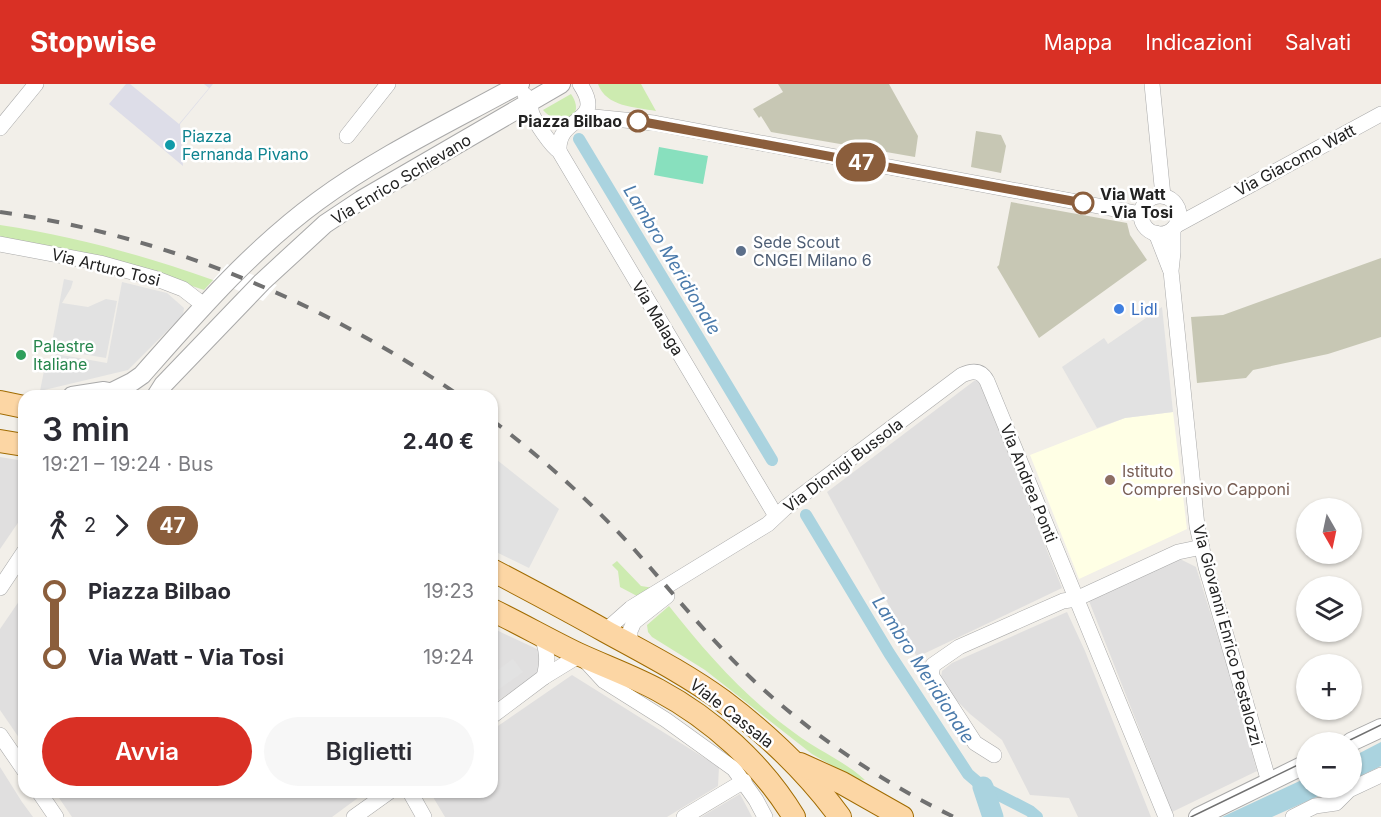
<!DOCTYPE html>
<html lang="it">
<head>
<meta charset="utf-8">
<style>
  body { margin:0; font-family:Inter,sans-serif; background:#f7f7f7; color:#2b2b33; height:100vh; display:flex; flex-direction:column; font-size:22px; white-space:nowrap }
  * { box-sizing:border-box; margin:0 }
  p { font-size:20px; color:#7c7c81 }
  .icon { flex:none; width:33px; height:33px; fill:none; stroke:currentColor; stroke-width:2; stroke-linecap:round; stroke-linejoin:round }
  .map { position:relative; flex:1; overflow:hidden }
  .details { position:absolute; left:18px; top:306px; width:480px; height:408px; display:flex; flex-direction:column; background:#fff; border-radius:18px; box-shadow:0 2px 4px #0004 }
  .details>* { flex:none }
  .badge { padding:0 12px; border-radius:20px; font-size:21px; line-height:39px }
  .needle { width:39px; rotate:171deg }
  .buttons { position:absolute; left:1296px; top:414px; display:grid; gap:12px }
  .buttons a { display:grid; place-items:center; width:66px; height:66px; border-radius:50%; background:#fff; box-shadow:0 2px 4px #0004; font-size:30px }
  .map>.badge { position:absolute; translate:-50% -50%; box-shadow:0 0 0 3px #fff }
  .legs { display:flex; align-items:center; gap:9px; height:66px; padding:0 24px; font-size:20px }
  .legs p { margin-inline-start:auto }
  .head { display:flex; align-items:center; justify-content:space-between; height:102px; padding:0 24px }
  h1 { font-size:33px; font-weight:600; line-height:45px }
  .button { display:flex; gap:12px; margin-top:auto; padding:12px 24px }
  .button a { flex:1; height:69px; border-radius:36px; background:#d93025; color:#fff; font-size:24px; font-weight:600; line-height:69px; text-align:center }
  .button a+a { background:#f7f7f7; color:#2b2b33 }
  ul { padding:0 24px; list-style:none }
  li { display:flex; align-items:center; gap:21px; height:66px; font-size:22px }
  li i { display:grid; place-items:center; width:9px; height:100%; margin:0 8px; background:currentColor }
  li i::after { content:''; width:15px; height:15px; margin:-8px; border:4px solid; border-radius:50%; background:#fff }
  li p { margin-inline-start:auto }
  li:first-child i { background:linear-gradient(#0000 50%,currentColor 0) }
  li:last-child i { background:linear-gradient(currentColor 50%,#0000 0) }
  header { display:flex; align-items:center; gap:36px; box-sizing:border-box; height:84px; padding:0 30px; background:#d93025; color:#fff }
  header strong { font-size:28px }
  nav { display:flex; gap:33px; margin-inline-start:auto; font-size:21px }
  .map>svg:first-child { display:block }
</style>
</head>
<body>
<header>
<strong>Stopwise</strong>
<nav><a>Mappa</a><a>Indicazioni</a><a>Salvati</a></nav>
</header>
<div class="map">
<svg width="1381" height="733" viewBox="0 0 1381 733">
  <rect width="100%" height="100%" fill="#f2efe9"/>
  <g fill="#e0dfdf">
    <path d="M978,294L1062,504L917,573L827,408Z"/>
    <path d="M0,373L24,377V430L0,465Z"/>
    <path d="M1180,475L1196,483L1237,614L1257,687L1172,728L1089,517Z"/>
    <path d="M24,510V661L0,626V545Z"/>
    <path d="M1067,528L1085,567L1151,733H1078L1069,714L1030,711L1002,656L970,630L940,600L942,587L952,579Z"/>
    <path d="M492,544L541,567V582L534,592L492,621Z"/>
    <path d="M572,591L719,683L718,702L667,733H445L430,708H492V646Z"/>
    <path d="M0,683L22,718L33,733H0Z"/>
    <path d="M55,708H366L332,733H72Z"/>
    <path d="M740,710L752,733H701Z"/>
  </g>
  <path fill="#ffffe5" d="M1173,328L1187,445L1079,495L1030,371L1125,334Z"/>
  <g fill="#c7c7b4">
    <path d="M778,0H889L918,52L915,73L771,48L761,32L759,34L753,25L783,8Z"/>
    <path d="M976,47L1001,51L1006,62L1001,89L971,83Z"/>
    <path d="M1011,118L1127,139L1130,151L1147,176L1039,254L997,183L999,181Z"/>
    <path d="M1381,174V253L1328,270L1253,286L1246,294L1197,299L1191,233L1223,231Z"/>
  </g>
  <g fill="#cdebb0">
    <path d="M598,0H641L656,27C635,23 606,23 598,0Z"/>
    <path d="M571,10C587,33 561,46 543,26Z"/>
    <path d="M0,141C73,152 143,171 213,196L204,206L150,188L0,153Z"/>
    <path d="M617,477L641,502L654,504L637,512L620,503L618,487L612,481Z"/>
    <path d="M669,522C706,569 747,615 796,650C817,666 846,678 865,696L855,695L812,670L705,586L652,553L648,548L647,541Z"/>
  </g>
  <path fill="#88e0be" d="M659,63L708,72L703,100L654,91Z"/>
  <g fill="#e2e2e2">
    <path d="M64,195L73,197L71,204L62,219L88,223L106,215L117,217L106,274L58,266L59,260L52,258Z"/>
    <path d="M122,198L167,209L184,224L183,231L128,286L40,307L46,277L53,278L56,270L107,279Z"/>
    <path d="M1162,223L1173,328L1125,334L1097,344L1062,283L1104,254L1108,260Z"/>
    <path d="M492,372L559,425L529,484L492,466Z"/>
    <path d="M513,575L523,588L492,610V590Z"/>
  </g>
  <path fill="#dddde8" d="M126,0H130L179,40L209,4L204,0H213L180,40L183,82L109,20Z"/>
  <g fill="#aad3df">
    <path d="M1381,658V682L1352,696V673Z"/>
    <path d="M1306,694V704H1336L1272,733H1222Z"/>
  </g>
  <path fill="#fff" d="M227,180L277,201L263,217L213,196Z"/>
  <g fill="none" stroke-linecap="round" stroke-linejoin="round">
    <g stroke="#aad3df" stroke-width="12">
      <path d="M579,55L772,376"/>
      <path d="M806,431L889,569L968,690L983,703L1030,727L1037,733"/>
    </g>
    <path stroke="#aad3df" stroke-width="21" d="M983,703L993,733"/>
    <defs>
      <g id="minor">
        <path d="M1152,0L1163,112"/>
        <path d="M525,11C530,17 530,23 532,30C536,39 551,62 559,67L776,432"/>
        <path d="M584,32L654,39L1141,130"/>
        <path d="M0,44L36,0"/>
        <path d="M347,52L388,0"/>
        <path d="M559,67C557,30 607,41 580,0"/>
        <circle cx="1160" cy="131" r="19"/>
        <path d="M1177,141L1381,30"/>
        <path d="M1173,145V168L1171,187L1197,442L1206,483L1269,698"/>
        <path d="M1156,149L1170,185"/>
        <path d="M0,160L100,179L157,195L183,205L205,222"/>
        <path d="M0,504L24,468"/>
        <path d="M605,547L631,524L768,440L785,424L962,291C973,286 981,286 987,297L1166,733"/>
        <path d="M540,550C548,565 548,578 544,593"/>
        <path d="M630,561V547L634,538L667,512"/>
        <path d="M492,632L544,593L580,571L604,597L666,636L734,685L756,716L765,733"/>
        <path d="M0,651L24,686"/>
        <path d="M994,671L975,659L931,591L933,581L959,563L1063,517L1076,515L1178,468L1202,463"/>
        <path d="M39,708L56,733"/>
        <path d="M410,708L424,733"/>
        <path d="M354,733L389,708"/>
        <path d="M684,733L744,697"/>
        <path d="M1293,733L1315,722L1336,719L1349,706L1381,691"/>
      </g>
      <g id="tertiary">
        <path d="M112,308L132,298L142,291C196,230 251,166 318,117C379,72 453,37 520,0"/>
        <path d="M72,312L104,307L124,311"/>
        <path d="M156,312L163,301L262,198L325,140L361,116L561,0"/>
        <path d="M1351,658L1381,644"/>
        <path d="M1198,733L1306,680"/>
      </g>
      <g id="primary">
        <path d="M0,318L24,323"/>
        <path d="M0,357L24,361"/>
        <path d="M492,486C530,506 568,526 605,547C645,569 686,590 723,617C767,650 808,689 840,733"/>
        <path d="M492,526C521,540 549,556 578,570C604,582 632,592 658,606C712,635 762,680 794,733"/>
        <path d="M800,680L842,699L902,733"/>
      </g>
    </defs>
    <use href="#minor" stroke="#a9a9a9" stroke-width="16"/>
    <use href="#tertiary" stroke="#a9a9a9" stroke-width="20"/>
    <use href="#primary" stroke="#a06b00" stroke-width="24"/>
    <use href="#minor" stroke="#fff" stroke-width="15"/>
    <use href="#tertiary" stroke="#fff" stroke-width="18"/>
    <use href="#primary" stroke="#fcd6a4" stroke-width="22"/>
    <g stroke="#707070" stroke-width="1.5">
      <path d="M1346,658L1381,641"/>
      <path d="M1191,733L1306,677"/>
    </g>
    <g stroke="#707070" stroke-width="4" stroke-dasharray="12 12" stroke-linecap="butt">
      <path d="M0,128C167,152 321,217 460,312"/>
      <path d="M492,336C542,374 590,417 633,464C672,508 709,554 752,595C812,651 880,697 954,733"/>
    </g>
  </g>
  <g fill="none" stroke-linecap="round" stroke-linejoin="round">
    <defs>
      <path id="line-1" d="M638,37L1083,119"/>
    </defs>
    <use href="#line-1" stroke="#fff" stroke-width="14"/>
    <use href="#line-1" stroke="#8b5e3c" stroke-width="9"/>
  </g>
  <g fill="#fff" stroke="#8b5e3c" stroke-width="3">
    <circle cx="638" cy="37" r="10"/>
    <circle cx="1083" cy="119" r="10"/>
  </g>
  <circle fill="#0f9aa8" stroke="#fff" stroke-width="2" cx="170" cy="61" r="6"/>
  <circle fill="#5c6f8a" stroke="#fff" stroke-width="2" cx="741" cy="167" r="6"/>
  <circle fill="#3f7fe0" stroke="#fff" stroke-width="2" cx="1119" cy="225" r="6"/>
  <circle fill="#2e9e5b" stroke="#fff" stroke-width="2" cx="21" cy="271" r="6"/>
  <circle fill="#8d6e63" stroke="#fff" stroke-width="2" cx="1110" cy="396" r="6"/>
  <g text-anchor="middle" stroke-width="5" stroke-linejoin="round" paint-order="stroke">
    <g font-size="16" font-weight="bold" fill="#222" stroke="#fff" text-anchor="end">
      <text x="622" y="43">Piazza Bilbao</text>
      <text x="1100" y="116" text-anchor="start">Via Watt<tspan x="1100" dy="18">- Via Tosi</tspan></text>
    </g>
    <g font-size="16" fill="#0d838f" stroke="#fff" text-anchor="start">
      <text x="182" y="58">Piazza<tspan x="182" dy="18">Fernanda Pivano</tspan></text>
    </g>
    <g font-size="16" fill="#222" stroke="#fff">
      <text transform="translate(1295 76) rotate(-28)" y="6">Via Giacomo Watt</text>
      <text transform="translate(401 95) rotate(-31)" y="6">Via Enrico Schievano</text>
      <text transform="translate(106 183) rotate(14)" y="6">Via Arturo Tosi</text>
      <text transform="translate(658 234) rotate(59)" y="6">Via Malaga</text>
      <text transform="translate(843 381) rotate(-37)" y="6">Via Dionigi Bussola</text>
      <text transform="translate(1029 399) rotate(68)" y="6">Via Andrea Ponti</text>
      <text transform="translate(1228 551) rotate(75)" y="6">Via Giovanni Enrico Pestalozzi</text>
      <text transform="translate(732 629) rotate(38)" y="6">Viale Cassala</text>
    </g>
    <g font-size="16" fill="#4e5e75" stroke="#fff" text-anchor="start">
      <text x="753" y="164">Sede Scout<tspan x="753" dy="18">CNGEI Milano 6</tspan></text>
    </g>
    <g font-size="16" fill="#366cbe" stroke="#fff" text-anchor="start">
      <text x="1131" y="231">Lidl</text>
    </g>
    <g font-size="16" fill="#27864d" stroke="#fff" text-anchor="start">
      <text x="33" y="268">Palestre<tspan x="33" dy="18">Italiane</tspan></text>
    </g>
    <g font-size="16" fill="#785e54" stroke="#fff" text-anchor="start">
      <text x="1122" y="393">Istituto<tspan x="1122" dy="18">Comprensivo Capponi</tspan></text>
    </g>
    <g font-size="18" font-style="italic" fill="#4a7aab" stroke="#fff">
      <text transform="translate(672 176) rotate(59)" y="6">Lambro Meridionale</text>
      <text transform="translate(923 586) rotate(57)" y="6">Lambro Meridionale</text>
    </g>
  </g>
</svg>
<div class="buttons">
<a><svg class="needle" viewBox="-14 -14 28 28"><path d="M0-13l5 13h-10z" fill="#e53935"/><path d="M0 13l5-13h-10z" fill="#7c7c81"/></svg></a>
<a><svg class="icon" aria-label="layers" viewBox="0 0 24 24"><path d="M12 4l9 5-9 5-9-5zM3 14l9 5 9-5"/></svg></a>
<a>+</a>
<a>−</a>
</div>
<b class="badge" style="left:861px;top:78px;background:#8b5e3c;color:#fff">47</b>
<section class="details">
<div class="head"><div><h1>3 min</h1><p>19:21 – 19:24 · Bus</p></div><b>2.40 €</b></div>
<div class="legs"><svg class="icon" aria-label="walk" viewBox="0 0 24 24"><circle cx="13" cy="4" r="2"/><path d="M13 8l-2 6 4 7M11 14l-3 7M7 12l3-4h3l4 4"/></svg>2<svg class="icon" aria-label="forward" viewBox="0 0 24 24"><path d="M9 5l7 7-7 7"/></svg><b class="badge" style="background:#8b5e3c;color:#fff">47</b></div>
<ul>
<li><i style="color:#8b5e3c"></i><b>Piazza Bilbao</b><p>19:23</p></li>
<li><i style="color:#8b5e3c"></i><b>Via Watt - Via Tosi</b><p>19:24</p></li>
</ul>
<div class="button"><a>Avvia</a><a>Biglietti</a></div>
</section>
</div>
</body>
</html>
